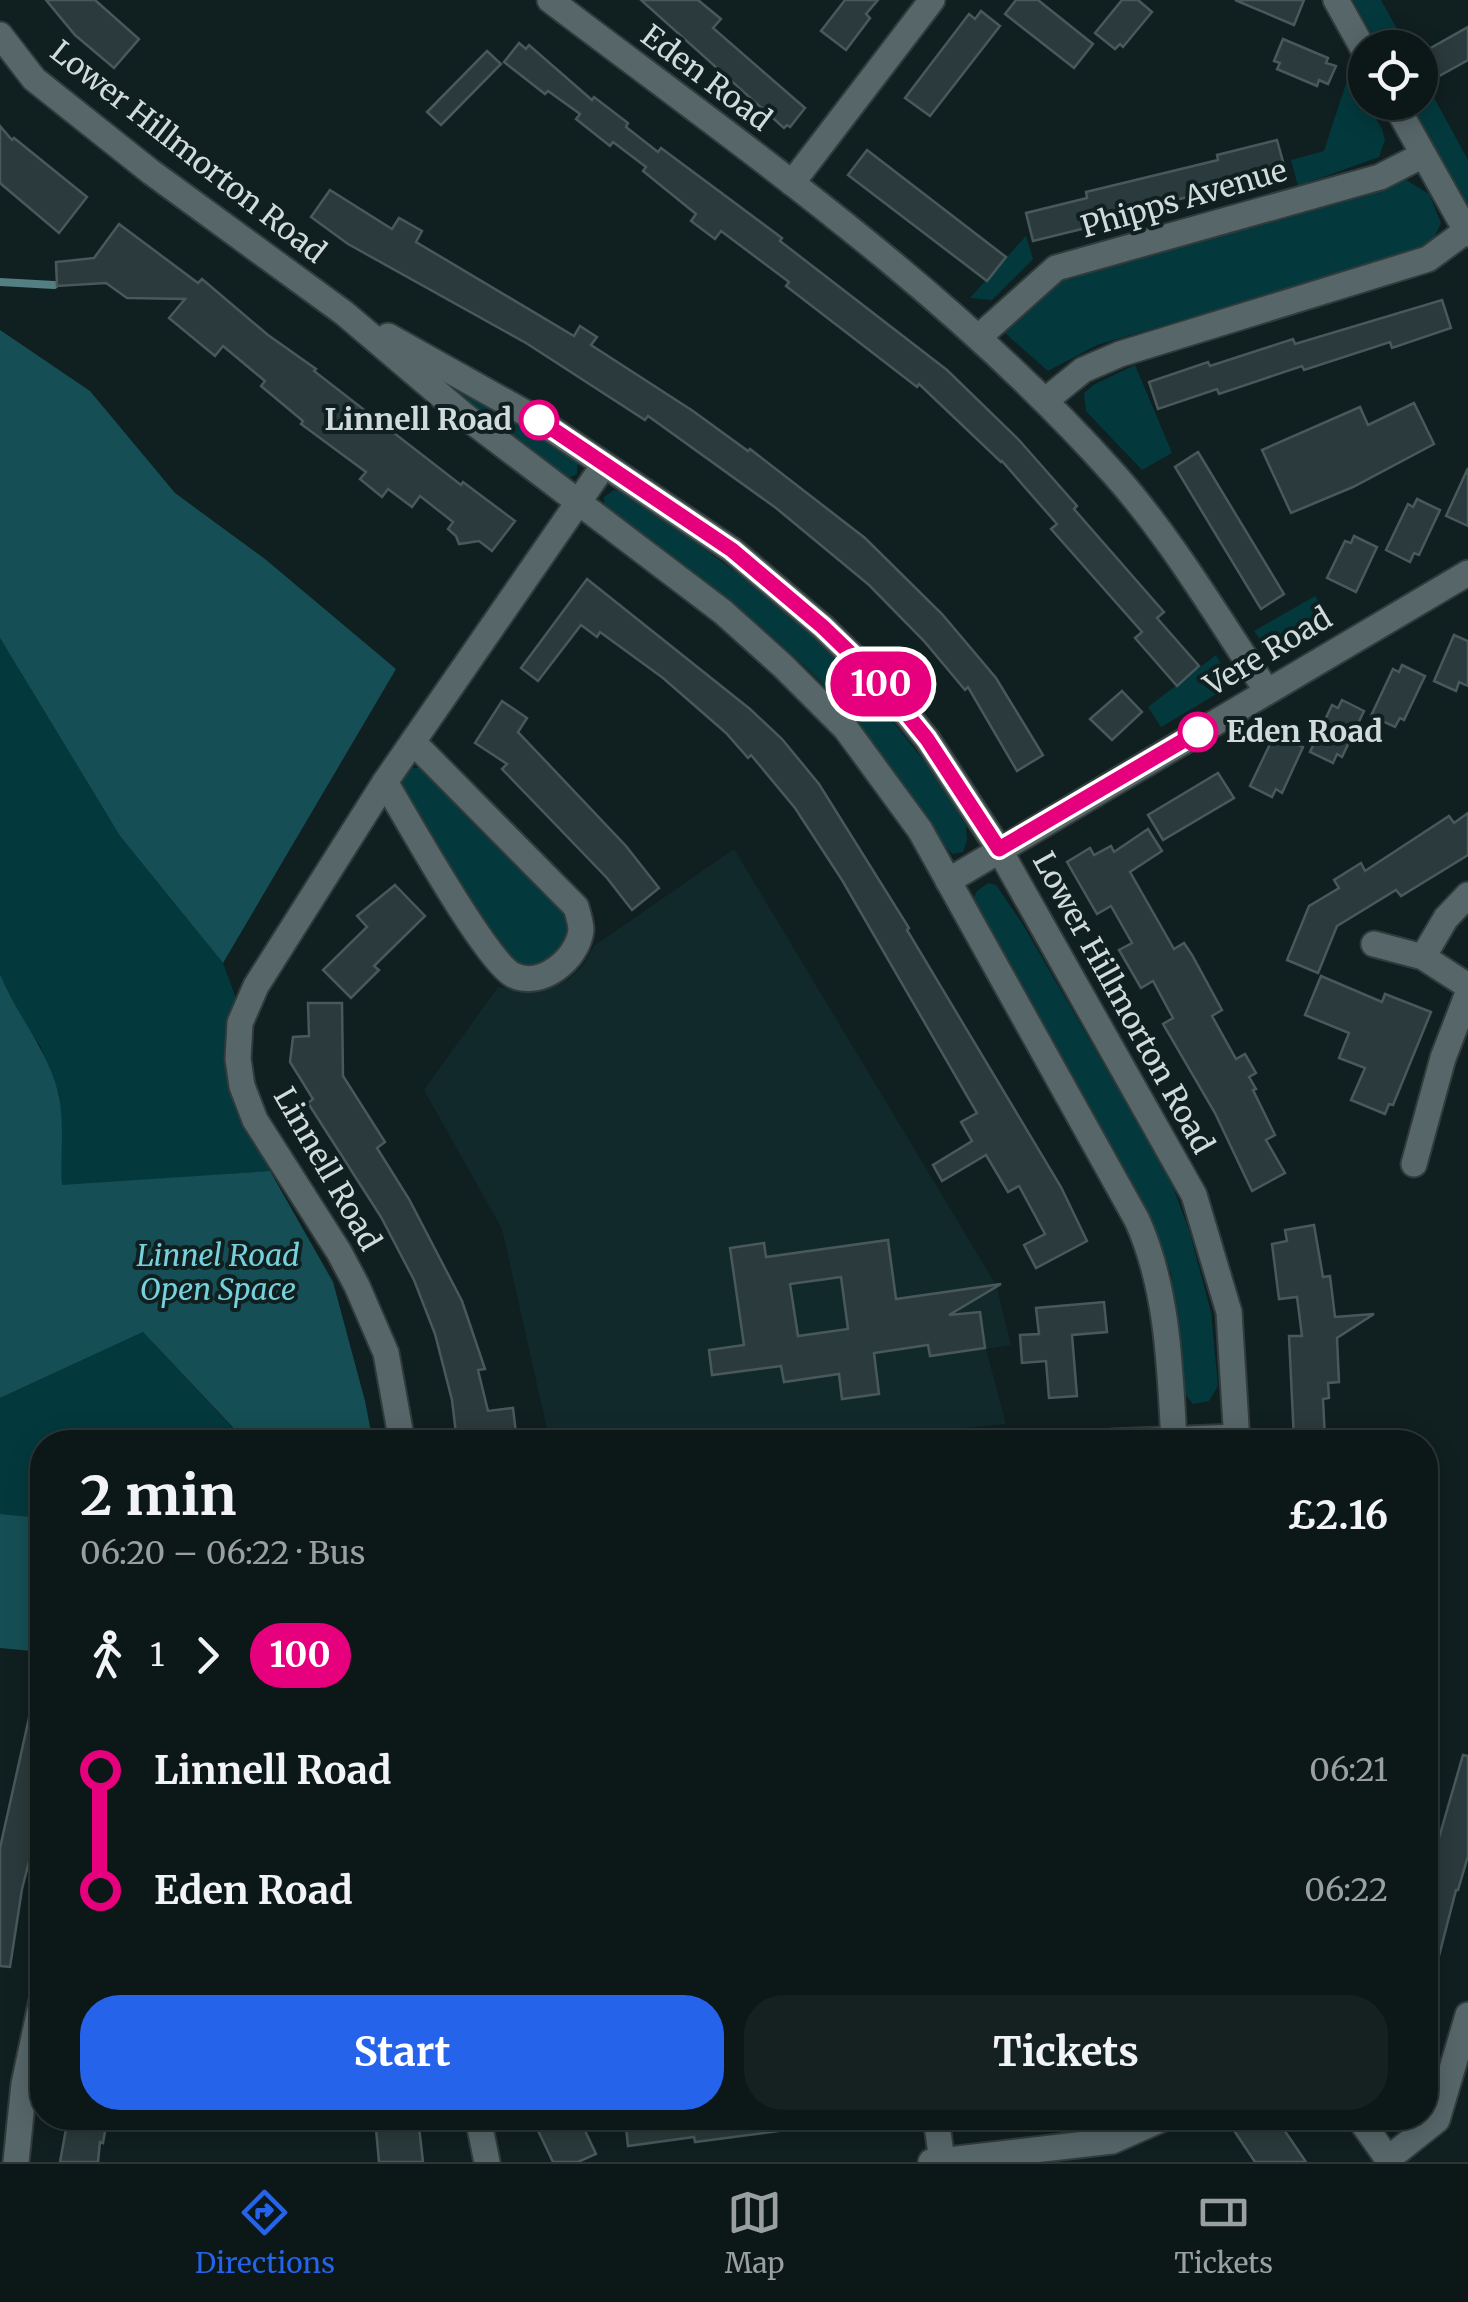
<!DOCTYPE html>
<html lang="en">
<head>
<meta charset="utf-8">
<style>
  body { margin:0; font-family:Merriweather,serif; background:#152021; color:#f1f3f6; height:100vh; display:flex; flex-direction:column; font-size:38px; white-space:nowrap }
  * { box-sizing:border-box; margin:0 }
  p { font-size:32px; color:#9a9fa2 }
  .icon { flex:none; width:55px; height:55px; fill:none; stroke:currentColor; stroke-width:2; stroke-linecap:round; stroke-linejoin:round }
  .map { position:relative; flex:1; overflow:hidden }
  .details { position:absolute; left:30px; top:1430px; width:1408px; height:700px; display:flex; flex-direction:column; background:#0c1718; border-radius:40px; box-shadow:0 5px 25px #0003,0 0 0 2px #2c3637 }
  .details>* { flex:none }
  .badge { padding:0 20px; border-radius:32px; font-size:35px; line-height:65px }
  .buttons { position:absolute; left:1348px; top:30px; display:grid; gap:20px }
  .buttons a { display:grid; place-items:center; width:90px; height:90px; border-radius:50%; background:#0c1718; box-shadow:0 5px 25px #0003,0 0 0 2px #2c3637; font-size:50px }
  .map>.badge { position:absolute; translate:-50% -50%; box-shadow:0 0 0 5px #fff }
  .legs { display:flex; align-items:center; gap:15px; height:110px; padding:0 50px; font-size:32px }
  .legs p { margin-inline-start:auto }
  .overview { display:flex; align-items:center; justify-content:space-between; height:170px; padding:0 50px }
  h1 { font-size:55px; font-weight:700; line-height:75px }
  .primary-button { display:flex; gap:20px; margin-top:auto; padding:20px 50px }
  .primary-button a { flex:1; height:115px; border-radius:40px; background:#2563eb; color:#fff; font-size:40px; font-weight:700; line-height:115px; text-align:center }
  .primary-button a+a { background:#152021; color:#f1f3f6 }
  ul { padding:0 50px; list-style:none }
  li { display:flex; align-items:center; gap:35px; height:120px; font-size:38px }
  li i { display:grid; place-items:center; width:15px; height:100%; margin:0 12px; background:currentColor }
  li i::after { content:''; width:25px; height:25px; margin:-12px; border:8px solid; border-radius:50%; background:#0c1718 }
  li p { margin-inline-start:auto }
  li:first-child i { background:linear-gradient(#0000 50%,currentColor 0) }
  li:last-child i { background:linear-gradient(currentColor 50%,#0000 0) }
  .tab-bar { display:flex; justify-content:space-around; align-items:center; height:140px; border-top:2px solid #2c3637; background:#0c1718; font-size:28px; color:#9a9fa2 }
  .tab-bar a { display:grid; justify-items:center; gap:5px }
  .tab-bar .current { color:#2563eb }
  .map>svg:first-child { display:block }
</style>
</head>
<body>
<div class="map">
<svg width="1468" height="2162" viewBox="0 0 1468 2162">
  <rect width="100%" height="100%" fill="#101f20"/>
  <path fill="#12292c" d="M734,849L996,1285L1011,1345L986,1349L1006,1424L812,1442H550L502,1229L424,1090L498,987L526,992L547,989L569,979L584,964L594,946Z"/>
  <g fill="#03393d">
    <path d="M1353,0H1381L1407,47H1379Z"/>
    <path d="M1420,72L1468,160V204L1409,103L1420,102Z"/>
    <path d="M1349,74L1382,129L1385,140L1379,157L1298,186L1291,160L1324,151Z"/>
    <path d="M1406,180L1429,194L1441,223L1429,248L1097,345L1048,371L1005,333L1058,278L1366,196Z"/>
    <path d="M1026,236L1033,259L992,300L970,298Z"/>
    <path d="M1135,365L1172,453L1142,470L1086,411L1084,393L1095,384Z"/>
    <path d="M424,370L494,406L578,459L577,474L567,479Z"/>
    <path d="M614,490L630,495L777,602L855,674L936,776L966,826L967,840L963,852L952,854C908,804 878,743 832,694C768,624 680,566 604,510V497Z"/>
    <path d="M1315,596L1335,624L1279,658L1266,648L1254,631Z"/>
    <path d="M0,638L120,836L223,963L237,1001L224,1048L232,1100L270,1171L62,1186L59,1094L41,1047L13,1007L0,974Z"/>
    <path d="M1216,655L1229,678L1225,689L1161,727L1148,707Z"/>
    <path d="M412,768H423L568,912C571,948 565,955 533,970L517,965L466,899L399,792L402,778Z"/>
    <path d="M988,883L996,885L1022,923L1170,1179L1189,1230L1211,1312L1218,1386L1209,1401L1193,1404L1184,1393L1171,1273L1154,1229L1090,1110L971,902L977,891Z"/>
    <path d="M143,1332L241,1437L239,1442H42V1518L0,1514V1398Z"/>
  </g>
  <g fill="#154f55">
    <path d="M0,330L90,391L175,493L265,559L396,669L223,963L120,836L0,638Z"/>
    <path d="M0,974C16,1015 47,1048 58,1092C65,1121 60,1156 62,1185L270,1171L333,1282L365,1401L373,1442H239L241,1436L143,1332L0,1398Z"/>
    <path d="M0,1514L42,1518V1652L0,1648Z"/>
  </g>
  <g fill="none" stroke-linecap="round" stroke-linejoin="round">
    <path stroke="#547f82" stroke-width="8" d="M0,282L54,285"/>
  </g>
  <g fill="#2b3a3c" stroke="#49595b" stroke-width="2.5" fill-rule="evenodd">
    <path d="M46,0H95L139,39L114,68L75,35Z"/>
    <path d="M641,0H698L721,19L713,28L805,108L790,127L787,125L784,128Z"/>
    <path d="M845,0H878L866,14L870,18L846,50L821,31Z"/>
    <path d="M1016,0H1038L1093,44L1074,68L1005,14Z"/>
    <path d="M1122,0H1138L1152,12L1123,47L1120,44L1115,49L1095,33Z"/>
    <path d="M1235,0H1304L1294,25Z"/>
    <path d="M981,11L1000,26L930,116L905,98L969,14L975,19Z"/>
    <path d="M1468,27V60L1430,81L1420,64V54Z"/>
    <path d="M1283,39L1328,58L1326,63L1336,66L1328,84L1319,80L1317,86L1277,69L1280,63L1274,61Z"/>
    <path d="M519,43L526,49L529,45L592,100L594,97L628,123L626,127L658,152L661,148L782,238L780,241L947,370L1019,440L1077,506L1074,509L1164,612L1157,618L1199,666L1177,686L1135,638L1142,632L1051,529L1057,524L1002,461L1001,462L919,384L917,387L786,286L789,282L721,231L715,239L691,221L696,214L643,171L646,167L613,142L610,146L576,119L580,114L548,91L545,94L504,62Z"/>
    <path d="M487,51L501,64L441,125L427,112Z"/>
    <path d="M0,126L12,140L14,138L87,197L59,233L0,183Z"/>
    <path d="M1277,140L1285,169L1224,184L1225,188L1093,220L1094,226L1033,241L1026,213L1087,198L1086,192L1218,160L1217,155Z"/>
    <path d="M867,150L1006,257L987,281L848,175Z"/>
    <path d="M330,190L392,229L399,218L422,231L416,242L574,336L580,326L597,337L591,345L693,411L748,451L750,449L865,538L942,614L996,678L1043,755L1017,771L968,687L965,690L924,641L869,585L776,508L648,416L645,420L526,343L348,244L311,217Z"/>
    <path d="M119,224L198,283L202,279L268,335L316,369L314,371L461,485L463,482L515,521L492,551L479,541L459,544L456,536L448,529L453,522L420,496L412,507L388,489L382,497L360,479L366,472L301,424L303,421L261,386L265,381L223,346L215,356L169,318L185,299L127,298L106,283L57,286L56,262L94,258Z"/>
    <path d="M1442,300L1451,328L1392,348L1390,342L1304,370L1302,366L1219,394L1217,389L1158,409L1149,382L1208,362L1210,366L1293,339L1295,344Z"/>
    <path d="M1414,403L1434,444L1353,487L1291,513L1262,450L1360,407L1368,425Z"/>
    <path d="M1198,452L1284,594L1261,609L1175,467Z"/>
    <path d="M1468,468V526L1446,516Z"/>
    <path d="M1417,499L1440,510L1419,555L1414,553L1410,562L1386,550L1408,504L1413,507Z"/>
    <path d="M1354,536L1377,547L1356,592L1327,578L1345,541L1351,543Z"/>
    <path d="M587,579L750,709L782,739L819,784L909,928L907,930L1061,1187L1087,1241L1036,1268L1024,1245L1045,1234L1019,1186L1008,1192L986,1155L942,1181L933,1165L972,1141L961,1122L977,1113L842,880L795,808L751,755L748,758L726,733L663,678L600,632L597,637L581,625L538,681L521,668Z"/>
    <path d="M1454,635L1468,641V686L1459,682L1456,691L1434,681Z"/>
    <path d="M1402,665L1425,676L1404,720L1400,718L1395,727L1371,716L1393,669L1399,672Z"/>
    <path d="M1122,691L1142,712L1112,740L1090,719Z"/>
    <path d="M1342,700L1364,711L1342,757L1337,754L1333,763L1310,752L1332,705L1338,708Z"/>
    <path d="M502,701L527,718L518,732L626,846L659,888L632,910L607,878L502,769L507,764L475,743Z"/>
    <path d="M1280,736L1303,747L1282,793L1276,789L1272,797L1250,786L1271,742L1276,744Z"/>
    <path d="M1218,773L1234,798L1163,840L1148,815Z"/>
    <path d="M1468,813V855L1401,896L1396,890L1337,926L1318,973L1287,960L1309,906L1339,888L1334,880L1361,863L1365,871L1449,816L1454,823Z"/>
    <path d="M1148,829L1162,851L1130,872L1174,949L1184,943L1192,955L1222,1010L1212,1016L1236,1059L1245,1054L1256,1073L1249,1077L1256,1089L1253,1090L1275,1135L1266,1140L1285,1173L1252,1191L1215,1113L1163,1024L1173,1018L1153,981L1141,988L1119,950L1132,943L1111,906L1097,914L1067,862L1090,848L1094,855L1111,846L1114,852Z"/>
    <path d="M395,885L425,916L374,966L379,970L351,998L323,970L367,927L357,916Z"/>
    <path d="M1321,976L1382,1002L1385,994L1431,1012L1393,1105L1389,1104L1385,1114L1351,1100L1365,1068L1339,1058L1349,1033L1305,1015Z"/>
    <path d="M308,1003H342L343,1076L385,1142L377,1148L409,1199L462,1301L485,1369L478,1370L488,1411L513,1408L517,1442H457L452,1400L435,1334L414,1280L381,1217L308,1103L313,1099L290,1062L293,1037L309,1036Z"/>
    <path d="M1314,1225L1323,1277L1330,1276L1335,1317L1374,1314L1337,1338L1339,1382L1328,1383L1329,1398L1323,1399L1325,1439L1294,1440L1289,1336H1302L1297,1297L1279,1299L1272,1244L1287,1241L1285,1230Z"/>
    <path d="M888,1240L896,1299L1001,1284L949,1315L980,1312L985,1348L930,1356L928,1345L874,1353L879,1394L842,1399L839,1374L784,1382L781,1366L712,1375L709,1350L744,1345L730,1248L764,1243L766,1257ZM841,1277L848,1329L798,1336L790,1284Z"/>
    <path d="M1104,1302L1107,1332L1072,1335L1077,1396L1049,1398L1046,1361L1022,1363L1020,1335L1039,1334L1036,1308Z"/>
    <path d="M35,1691L42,1692V1811L22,1889L10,1967L0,1966V1848Z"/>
    <path d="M1463,1755L1468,1756V1856L1458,1890H1456L1432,1983L1425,1982V1886Z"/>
    <path d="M68,2118L107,2120L103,2143L100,2142L98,2162H60Z"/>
    <path d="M375,2118H418L423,2162H379Z"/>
    <path d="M532,2118H579L596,2154L578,2162H553Z"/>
    <path d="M625,2118H787V2130L695,2142L694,2137L628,2146Z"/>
    <path d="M1256,2118H1276L1306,2162H1255L1235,2132Z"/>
  </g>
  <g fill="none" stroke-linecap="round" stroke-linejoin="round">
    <defs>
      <g id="minor">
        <path d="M550,0C745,148 950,290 1114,474C1172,539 1218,618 1267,691"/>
        <path d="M1336,0L1365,52"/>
        <path d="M0,35L34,79L151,172L344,313L465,416L723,612L783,666L846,729L920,830L1137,1220C1168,1289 1170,1368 1174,1442"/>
        <path d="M1394,102L1468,234"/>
        <path d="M792,183L932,0"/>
        <path d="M388,336L538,420L732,550L823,627L883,686L927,739L999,849L1194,1195L1229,1312L1237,1442"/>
        <path d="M980,336L1056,268L1380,177L1423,155"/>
        <path d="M1046,400L1083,370L1120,354L1428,259L1466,231"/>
        <path d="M385,782C406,817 485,960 513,975C541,989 578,959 581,930C581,923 578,914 576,907L413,742"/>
        <path d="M948,881L1468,573"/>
        <path d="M1374,944L1423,957L1468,986"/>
        <path d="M1423,957L1446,918L1468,895"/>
        <path d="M1414,1164L1443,1058L1468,993"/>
        <path d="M402,1442L386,1353L357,1286L339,1252L255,1120L242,1086L238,1059L240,1023L256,986L385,782L604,465"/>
        <path d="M1112,1442L1237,1437"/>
        <path d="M478,2118L487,2162"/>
        <path d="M936,2118L942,2161"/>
        <path d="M1359,2118L1390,2162"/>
        <path d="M1388,2159L1437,2120L1468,2015"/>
        <path d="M16,2162L24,2084L42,2000"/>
        <path d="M931,2162L1112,2141L1164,2118"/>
      </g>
    </defs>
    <use href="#minor" stroke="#323b3c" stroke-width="29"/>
    <use href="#minor" stroke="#576769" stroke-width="25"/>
  </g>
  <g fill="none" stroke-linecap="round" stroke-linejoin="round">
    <defs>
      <path id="line-1" d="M539,420L732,550L823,627L884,686L927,739L999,849L1198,732"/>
    </defs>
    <use href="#line-1" stroke="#fff" stroke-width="22"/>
    <use href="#line-1" stroke="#e6007e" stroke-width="15"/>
  </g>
  <g fill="#fff" stroke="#e6007e" stroke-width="5">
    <circle cx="539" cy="420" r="18"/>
    <circle cx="1198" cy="732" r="18"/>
  </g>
  <g text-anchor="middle" stroke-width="8" stroke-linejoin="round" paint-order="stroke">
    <g font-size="30" fill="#d2dbdc" stroke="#101f20">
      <text transform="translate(706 78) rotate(37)" y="10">Eden Road</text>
      <text transform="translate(188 152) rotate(38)" y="10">Lower Hillmorton Road</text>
      <text transform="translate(1184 199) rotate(-16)" y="10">Phipps Avenue</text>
      <text transform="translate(1268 652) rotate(-31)" y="10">Vere Road</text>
      <text transform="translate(1123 1003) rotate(61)" y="10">Lower Hillmorton Road</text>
      <text transform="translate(327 1169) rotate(60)" y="10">Linnell Road</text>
    </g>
    <g font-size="30" font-weight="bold" fill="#d2dbdc" stroke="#101f20" text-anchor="end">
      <text x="512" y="430">Linnell Road</text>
      <text x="1226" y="742" text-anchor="start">Eden Road</text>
    </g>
    <g font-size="30" font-style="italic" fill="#75d1db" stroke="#101f20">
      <text x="218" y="1266">Linnel Road<tspan x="218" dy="34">Open Space</tspan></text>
    </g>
  </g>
</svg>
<div class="buttons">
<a><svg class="icon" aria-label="locate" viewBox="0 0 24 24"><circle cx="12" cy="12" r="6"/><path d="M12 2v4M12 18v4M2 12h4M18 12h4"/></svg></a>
</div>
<b class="badge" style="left:881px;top:684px;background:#e6007e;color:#fff">100</b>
<section class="details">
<div class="overview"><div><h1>2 min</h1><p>06:20 – 06:22 · Bus</p></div><b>£2.16</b></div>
<div class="legs"><svg class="icon" aria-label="walk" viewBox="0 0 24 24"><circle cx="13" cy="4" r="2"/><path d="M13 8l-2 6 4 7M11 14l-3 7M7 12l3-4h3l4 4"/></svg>1<svg class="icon" aria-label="forward" viewBox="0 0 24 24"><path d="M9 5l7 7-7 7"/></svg><b class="badge" style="background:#e6007e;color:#fff">100</b></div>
<ul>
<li><i style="color:#e6007e"></i><b>Linnell Road</b><p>06:21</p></li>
<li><i style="color:#e6007e"></i><b>Eden Road</b><p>06:22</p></li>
</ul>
<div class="primary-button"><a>Start</a><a>Tickets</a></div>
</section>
</div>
<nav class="tab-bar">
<a class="current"><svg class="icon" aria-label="directions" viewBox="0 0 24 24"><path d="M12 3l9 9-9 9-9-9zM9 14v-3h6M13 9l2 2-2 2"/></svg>Directions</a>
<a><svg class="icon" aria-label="map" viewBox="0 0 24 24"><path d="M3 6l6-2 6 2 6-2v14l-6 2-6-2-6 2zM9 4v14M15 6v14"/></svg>Map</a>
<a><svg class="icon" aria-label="tickets" viewBox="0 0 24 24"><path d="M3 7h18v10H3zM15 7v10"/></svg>Tickets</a>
</nav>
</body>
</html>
